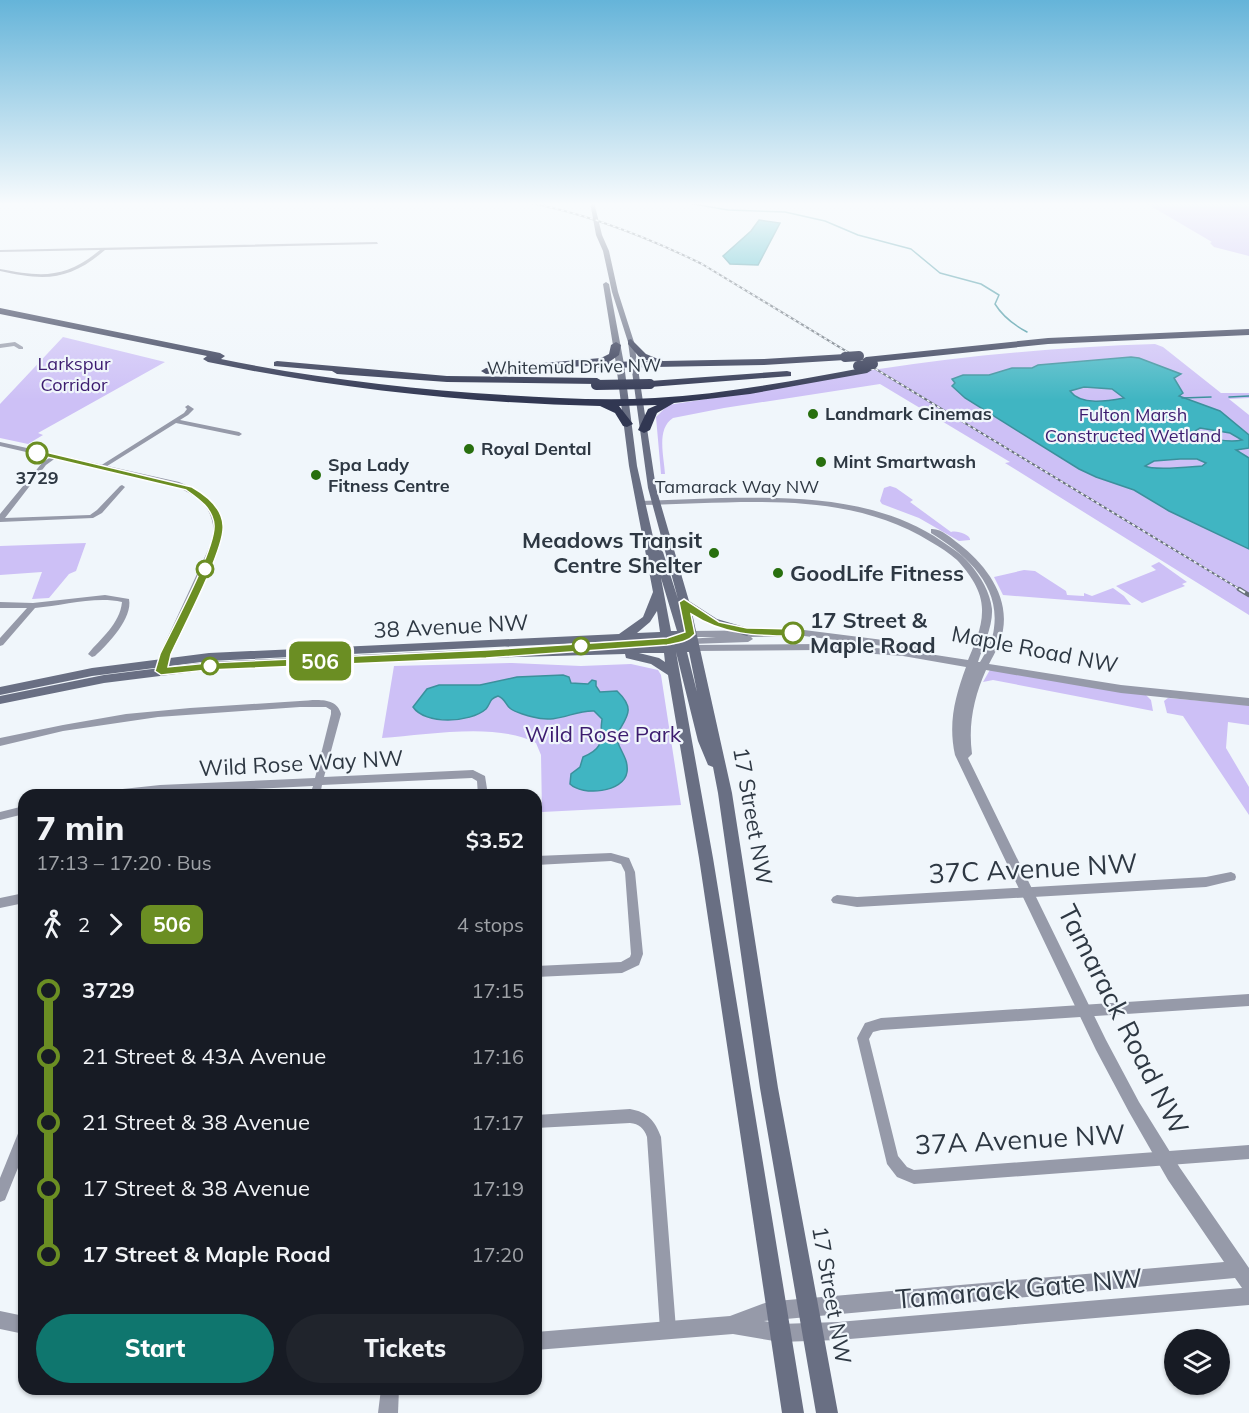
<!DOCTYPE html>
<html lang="en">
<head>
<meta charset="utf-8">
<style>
  body { margin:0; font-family:Mulish,sans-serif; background:#20242c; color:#f1f3f6; height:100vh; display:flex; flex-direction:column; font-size:22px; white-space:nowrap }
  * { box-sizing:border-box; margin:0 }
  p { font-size:20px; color:#9ea1a6 }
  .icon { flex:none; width:33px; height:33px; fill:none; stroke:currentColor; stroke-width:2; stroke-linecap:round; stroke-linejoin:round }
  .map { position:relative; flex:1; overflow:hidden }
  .drawer { position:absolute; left:18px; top:789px; width:524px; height:606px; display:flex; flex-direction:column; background:#171b24; border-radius:18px; box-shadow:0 2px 4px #0004 }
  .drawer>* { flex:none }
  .badge { padding:0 12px; border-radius:9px; font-size:21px; line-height:39px }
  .controls { position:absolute; left:1164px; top:1329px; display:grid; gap:12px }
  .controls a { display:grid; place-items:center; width:66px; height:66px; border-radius:50%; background:#171b24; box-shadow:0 2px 4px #0004; font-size:30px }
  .map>.badge { position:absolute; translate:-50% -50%; box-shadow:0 0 0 3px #fff }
  .legs { display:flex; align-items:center; gap:9px; height:66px; padding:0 18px; font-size:20px }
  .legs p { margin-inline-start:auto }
  .head { display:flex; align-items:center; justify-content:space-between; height:102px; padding:0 18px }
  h1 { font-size:33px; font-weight:800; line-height:45px }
  .button { display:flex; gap:12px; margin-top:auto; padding:12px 18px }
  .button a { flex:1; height:69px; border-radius:36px; background:#0f766e; color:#fff; font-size:24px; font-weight:800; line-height:69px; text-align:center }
  .button a+a { background:#20242c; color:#f1f3f6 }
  ul { padding:0 18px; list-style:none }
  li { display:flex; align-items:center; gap:21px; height:66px; font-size:22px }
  li i { display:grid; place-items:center; width:9px; height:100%; margin:0 8px; background:currentColor }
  li i::after { content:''; width:15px; height:15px; margin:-8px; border:4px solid; border-radius:50%; background:#171b24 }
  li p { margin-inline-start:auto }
  li:first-child i { background:linear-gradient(#0000 50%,currentColor 0) }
  li:last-child i { background:linear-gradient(currentColor 50%,#0000 0) }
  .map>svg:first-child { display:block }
</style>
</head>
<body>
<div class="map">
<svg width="1249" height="1413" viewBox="0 0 1249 1413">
  <rect width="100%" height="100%" fill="#f0f6fb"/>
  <g fill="#cdc0f6">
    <path d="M1144,202H1249V256L1214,247L1210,243L1212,242Z"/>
    <path d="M63,337L165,362L38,433L43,435L28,444L0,438V404Z"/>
    <path d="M1155,344L1163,347L1221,393H1249V398L1229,399L1249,415V615L1005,463L1010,462L880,384L724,408L673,418C656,429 664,456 665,474H661L656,417L668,405C739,395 808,380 879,369C970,355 1063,347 1155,344Z"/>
    <path d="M890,486L896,488L913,500L910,502L951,532C957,530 971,535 970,540L959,541L919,518L882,504L880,501L884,488Z"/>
    <path d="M86,543L76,571L69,574L49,598L32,599L42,572L0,575V546Z"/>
    <path d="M1159,562L1187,582L1182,584L1185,586L1142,603L1116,586L1156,570L1151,566Z"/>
    <path d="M1024,570L1035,571L1066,591L1067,595L1084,596V593L1092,596L1113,588L1124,596L1131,605L1003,595L994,577Z"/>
    <path d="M512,663L581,666L631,664L658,670L661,675L681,805L542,812L541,755L536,743C496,722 428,735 382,738L394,666Z"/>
    <path d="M991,668L1146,695L1151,700L1153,711L993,680L983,682Z"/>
    <path d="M1168,698L1249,705V725L1228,722L1226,748L1249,787V815L1183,716L1167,713L1164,701Z"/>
  </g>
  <g fill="#40b5c2" stroke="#3b909c" stroke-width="1.5" fill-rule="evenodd">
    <path d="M759,220L780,223L758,265L730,264L723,256L751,231Z"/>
    <path d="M1131,357L1139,358L1181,374L1174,378L1183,393L1179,396L1220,411L1249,435V448L1236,450L1249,458V549L1169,511L1134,490L1096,477L1079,469L965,398L952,386L955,383L952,379L963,375H989L1012,368H1032L1038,365ZM1084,387L1112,389L1124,398C1108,401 1081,406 1070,391ZM1200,428L1230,433L1242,440C1229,443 1206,439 1195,431ZM1180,459H1197L1206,463L1202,466C1189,467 1154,471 1145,466L1154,461Z"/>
    <path d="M563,675L569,677L571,683L588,684L592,680L596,681V686L600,692L617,691C637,710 626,717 616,736C618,749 629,758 627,772C624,793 582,796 570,784L571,774L580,767L583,757C607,747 599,738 602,719L594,711C573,710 559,724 533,717C528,716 515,712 511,709C505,705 506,699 498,696C489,699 491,703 486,709C470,723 425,725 413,707L427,689L439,685H480L517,677Z"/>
  </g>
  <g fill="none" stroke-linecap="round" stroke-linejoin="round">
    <g stroke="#3b909c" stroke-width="1.5">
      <path d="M682,202L728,210L785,212L825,221L858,235L911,249L940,273L981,284L999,295L995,304C1003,317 1014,325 1027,332"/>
      <path d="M1229,397L1249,396"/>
      <path d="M1182,398L1211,397"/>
    </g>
    <g fill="#969aa9" fill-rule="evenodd">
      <path d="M377,242L378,244L105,250C69,281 45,281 0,271V269C42,277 65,279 100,250L0,252V250Z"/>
      <path d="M15,342L23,347V349H19L14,346L0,348V344Z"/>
      <path d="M188,405L194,409L188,415L180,420L239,432L242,434L239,436L176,423L104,468H100V466L184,413L187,409L185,407Z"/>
      <path d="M55,454L57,455V457L46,465L5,518L90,515L97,510L120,486L122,485L125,487L102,513L93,518L0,522V514L42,463Z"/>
      <path d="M105,595L129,599C133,618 108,644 95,656L92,657L88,654C100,639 120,624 122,602C94,596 63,606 35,608L3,645L0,646V638L27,608H0V602L33,603Z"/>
      <path d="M300,701C314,700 337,696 341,714L324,777L473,770L485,776L488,795H478L477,781L472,778L322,785L320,795H310L313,786L141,795H99L100,792L104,791L160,785L315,778L331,714V710L326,707H300L158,717L63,731L0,746V738L63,725L126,714L190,708Z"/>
      <path d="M24,806V814L0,820V812Z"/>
      <path d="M611,853L629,858L635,872L643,954L639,965L622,973L536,977V966L621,962L630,957L631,954L625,872L621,864L611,861L536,865V856Z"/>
      <path d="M1231,872L1235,874L1236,877L1235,880L1206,887L857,907L833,903L831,900L833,897L837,895L857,897L1206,877Z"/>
      <path d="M24,893V903L0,908V898Z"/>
      <path d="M1249,994V1006L881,1030L873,1032L869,1039L898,1156L907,1167L914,1170L1249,1145V1159L914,1184L897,1177L887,1164L857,1038L865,1023L881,1018Z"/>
      <path d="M630,1109C648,1112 655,1121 661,1137L676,1329L674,1335L668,1337L662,1335L660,1329L647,1137C644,1128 639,1124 630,1123L536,1128V1115Z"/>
      <path d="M24,1129V1153L5,1200L0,1202V1178L19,1131Z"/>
    </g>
    <g fill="#969aa9" fill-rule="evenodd">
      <path d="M0,442L179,482C206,493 222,506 222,537L170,654L165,673L161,674L156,671L160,654L214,537C214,507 199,496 174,486L0,446Z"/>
      <path d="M721,498C793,497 870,497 934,536C947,545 960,552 970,564C981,577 990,592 992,609C993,626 983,646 978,662H980C986,652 993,640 994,628C1000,584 965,554 931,533V529C941,528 951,538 959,544C985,564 1009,595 1003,630C1001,642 995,653 989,664L1121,685L1249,698V706L1121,693L986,670C974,697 968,724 972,754L968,758L1106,1040L1139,1102L1180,1168L1249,1268V1305L838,1340L780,1342L733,1334L536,1350V1332L730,1316L765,1303L776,1301L1224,1262L1168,1180L1129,1112L1096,1050L955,755C948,723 955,697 966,667L903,656L819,650L694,651L689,648L694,645L819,644L903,650L968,660C974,646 982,628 982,612C983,592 970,574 957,560C949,553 940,547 931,542C845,488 737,504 641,505L637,503L641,501ZM1235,1278L1242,1288L838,1322L780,1324L764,1321Z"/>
      <path d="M804,630L915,644L920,647L915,650L804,636L751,637L753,639L748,642L692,644L689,643L687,641L689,639L716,637H690L685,634L690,631Z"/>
      <path d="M0,1311L24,1316V1334L0,1329Z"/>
      <path d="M381,1389H399L398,1413H378Z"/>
    </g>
    <path fill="#696f83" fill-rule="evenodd" d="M590,202H594L602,235L609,251L618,292L634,342L656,488L689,601L717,619L751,629L752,632L747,636L718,627L692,613L732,793L778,1088L838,1413H816L760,1088L718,793L713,767L708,765L698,741L676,652L713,858L804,1413H782L699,858L668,675L651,664L626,658L625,654L445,659L208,670L104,683L0,704V696L104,675L208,662L445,651L662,645L661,639L209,661L92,676L0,695V687L92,668L209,653L619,634L643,617L653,592L629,466L616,364L603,284L606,282L609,284L624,364L637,466L656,550H661L663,552L678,599L648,488L628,342L612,292L603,251L596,235ZM661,578L677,631H671ZM657,611L660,632L637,633L650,622ZM672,638H680V640H675L674,645ZM687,652H689L697,692ZM639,653H664L665,662L659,658Z"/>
    <g fill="#313752" fill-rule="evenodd">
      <path d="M0,308L220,353L225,356L221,359C314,378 410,389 505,395C555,398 605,401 655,398C727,394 797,380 867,367L872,370L867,373L750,394L674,403L657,413L650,430L644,433L638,430L648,409L657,405L619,406L633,424L627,427L623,426L615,413L600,406C469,403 337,389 208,362L203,359L207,356L0,314Z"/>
      <path d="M1249,329V335L1048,344L866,363L861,360L866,357L1048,338Z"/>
      <path d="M631,339L646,354L663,361L764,359L845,354L850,357L845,360L764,365L599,368L594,365L486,374L481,371L486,368L601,358L609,354L611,345L616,342L621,345L619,355L609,362L649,361L640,358L628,344V340Z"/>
      <path d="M277,361L447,376L597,378L602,381L597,384L447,382L337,374L332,371L274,366V362Z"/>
      <path d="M787,371L791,372V376L650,387L645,384L650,381Z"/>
    </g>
    <defs>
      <path id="rail-far1" d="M526,202C588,214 645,236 702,264L1241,590"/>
      <path id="rail" d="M1239,589L1249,595"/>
    </defs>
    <use href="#rail-far1" stroke="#68717a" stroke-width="2"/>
    <use href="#rail" stroke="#68717a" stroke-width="4.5"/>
    <use href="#rail-far1" stroke="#f0f6fb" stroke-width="1.5" stroke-dasharray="3" stroke-linecap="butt"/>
    <use href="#rail" stroke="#f0f6fb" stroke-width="2" stroke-dasharray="7" stroke-linecap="butt"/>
    <g stroke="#313752" stroke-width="10">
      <path d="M845,357L859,356"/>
      <path d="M858,366L873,364"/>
      <path d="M596,385L650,384"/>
    </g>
  </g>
  <linearGradient id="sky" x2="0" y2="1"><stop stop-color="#65b4d9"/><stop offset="0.51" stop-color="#f8fbfd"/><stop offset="1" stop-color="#f8fbfd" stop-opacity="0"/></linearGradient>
  <rect width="1249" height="400" fill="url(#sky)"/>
  <path fill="#6b8e23" stroke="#fff" stroke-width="1.5" d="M37,450L192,487C206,495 222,507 223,525C226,547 182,630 171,654L168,667L208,663L486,650L667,638L685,632L679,602L684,599L719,622L747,628L793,629L798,633L793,636C757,636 723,635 691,614L695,634C688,642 678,643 667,645L486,658L208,670L161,675L155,671L160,654C172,629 216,548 214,525C213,509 199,499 186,490L34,454V451Z"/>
  <g fill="#286f0e" stroke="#f0f6fb" stroke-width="2">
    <circle cx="813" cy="414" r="6"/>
    <circle cx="469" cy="449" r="6"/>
    <circle cx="821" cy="462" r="6"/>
    <circle cx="316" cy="475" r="6"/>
    <circle cx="714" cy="553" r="6"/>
    <circle cx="778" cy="573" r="6"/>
  </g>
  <g fill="#fff" stroke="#6b8e23" stroke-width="3">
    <circle cx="37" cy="453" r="10"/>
    <circle cx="205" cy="569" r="8"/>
    <circle cx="793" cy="633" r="10"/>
    <circle cx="581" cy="646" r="8"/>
    <circle cx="210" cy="666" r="8"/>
  </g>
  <g text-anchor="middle" stroke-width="4.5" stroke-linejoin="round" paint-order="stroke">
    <g font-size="18" fill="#3c1c6f" stroke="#f0f6fb">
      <text x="74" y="370">Larkspur<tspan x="74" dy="21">Corridor</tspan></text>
      <text x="1133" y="421">Fulton Marsh<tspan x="1133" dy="21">Constructed Wetland</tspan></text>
    </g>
    <g font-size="18" fill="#2e3843" stroke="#f0f6fb">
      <text transform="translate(574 367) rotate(-1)" y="6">Whitemud Drive NW</text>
      <text x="737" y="493">Tamarack Way NW</text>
    </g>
    <g font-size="18" font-weight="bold" fill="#2e3843" stroke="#f0f6fb" text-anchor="start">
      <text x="825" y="420">Landmark Cinemas</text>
      <text x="481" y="455">Royal Dental</text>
      <text x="833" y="468">Mint Smartwash</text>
      <text x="328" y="471">Spa Lady<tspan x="328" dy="21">Fitness Centre</tspan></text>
    </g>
    <g font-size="18" font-weight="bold" fill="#2e3843" stroke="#f0f6fb">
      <text x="37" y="484">3729</text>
    </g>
    <g font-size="22" font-weight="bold" fill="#2e3843" stroke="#f0f6fb" text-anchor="end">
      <text x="702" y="548">Meadows Transit<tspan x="702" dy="25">Centre Shelter</tspan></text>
      <text x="790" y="581" text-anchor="start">GoodLife Fitness</text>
    </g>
    <g font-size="22" font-weight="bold" fill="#2e3843" stroke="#f0f6fb" text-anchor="start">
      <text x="810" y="628">17 Street &amp;<tspan x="810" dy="25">Maple Road</tspan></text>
    </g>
    <g font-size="22" fill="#2e3843" stroke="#f0f6fb">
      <text transform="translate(451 626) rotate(-3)" y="8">38 Avenue NW</text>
      <text transform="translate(1035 649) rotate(11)" y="8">Maple Road NW</text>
      <text transform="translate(301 763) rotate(-3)" y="8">Wild Rose Way NW</text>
      <text transform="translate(753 816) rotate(80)" y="8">17 Street NW</text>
      <text transform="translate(832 1295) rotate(80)" y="8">17 Street NW</text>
    </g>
    <g font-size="22" fill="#3c1c6f" stroke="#f0f6fb">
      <text x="603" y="742">Wild Rose Park</text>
    </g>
    <g font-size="27" fill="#2e3843" stroke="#f0f6fb">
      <text transform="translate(1033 869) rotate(-3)" y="9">37C Avenue NW</text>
      <text transform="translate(1123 1020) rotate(63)" y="9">Tamarack Road NW</text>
      <text transform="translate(1020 1140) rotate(-3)" y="9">37A Avenue NW</text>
      <text transform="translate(1019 1289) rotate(-5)" y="9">Tamarack Gate NW</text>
    </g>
  </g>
</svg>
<div class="controls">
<a><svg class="icon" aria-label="layers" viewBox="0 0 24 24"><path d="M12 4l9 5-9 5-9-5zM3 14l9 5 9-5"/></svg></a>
</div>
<b class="badge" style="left:320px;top:661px;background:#6b8e23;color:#fff">506</b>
<section class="drawer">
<div class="head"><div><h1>7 min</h1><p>17:13 – 17:20 · Bus</p></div><b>$3.52</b></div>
<div class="legs"><svg class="icon" aria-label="walk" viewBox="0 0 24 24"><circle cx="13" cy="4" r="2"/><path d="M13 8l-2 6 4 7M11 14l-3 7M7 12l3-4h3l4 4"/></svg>2<svg class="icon" aria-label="forward" viewBox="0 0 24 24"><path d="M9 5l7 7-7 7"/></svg><b class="badge" style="background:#6b8e23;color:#fff">506</b><p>4 stops</p></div>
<ul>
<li><i style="color:#6b8e23"></i><b>3729</b><p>17:15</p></li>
<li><i style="color:#6b8e23"></i><span>21 Street &amp; 43A Avenue</span><p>17:16</p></li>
<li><i style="color:#6b8e23"></i><span>21 Street &amp; 38 Avenue</span><p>17:17</p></li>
<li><i style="color:#6b8e23"></i><span>17 Street &amp; 38 Avenue</span><p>17:19</p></li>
<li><i style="color:#6b8e23"></i><b>17 Street &amp; Maple Road</b><p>17:20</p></li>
</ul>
<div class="button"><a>Start</a><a>Tickets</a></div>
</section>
</div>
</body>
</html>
